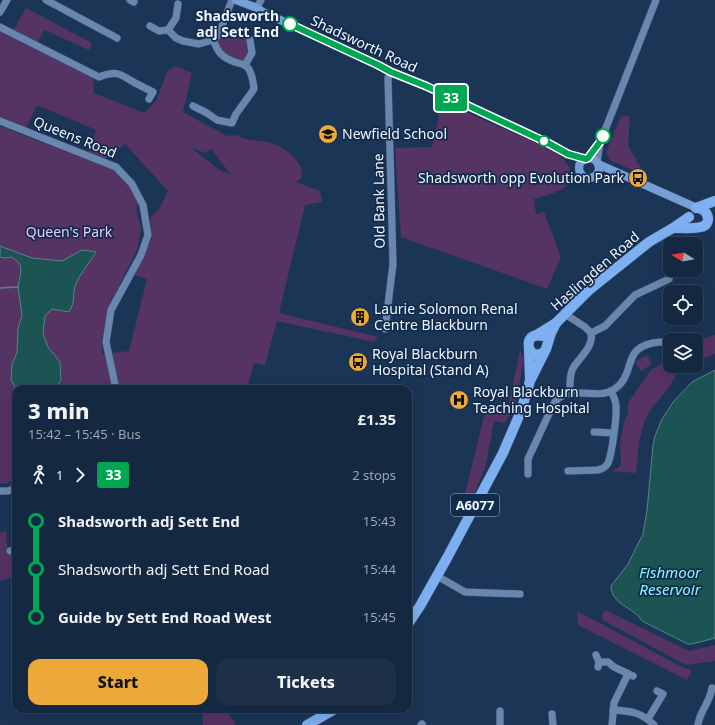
<!DOCTYPE html>
<html lang="en">
<head>
<meta charset="utf-8">
<style>
  body { margin:0; font-family:"Noto Sans",sans-serif; background:#1d3048; color:#f1f3f6; height:100vh; display:flex; flex-direction:column; font-size:15px; white-space:nowrap }
  * { box-sizing:border-box; margin:0 }
  p { font-size:13px; color:#9da6b1 }
  .icon { flex:none; width:22px; height:22px; fill:none; stroke:currentColor; stroke-width:2; stroke-linecap:round; stroke-linejoin:round }
  .map { position:relative; flex:1; overflow:hidden }
  .drawer { position:absolute; left:12px; top:385px; width:400px; height:328px; display:flex; flex-direction:column; background:#142841; border-radius:12px; box-shadow:0 4px 16px #0002,0 0 0 1px #33445a }
  .drawer>* { flex:none }
  .badge { padding:0 8px; border-radius:3px; font-size:14px; line-height:26px }
  .needle { width:26px; rotate:281deg }
  .controls { position:absolute; left:663px; top:237px; display:grid; gap:8px }
  .controls a { display:grid; place-items:center; width:40px; height:40px; border-radius:8px; background:#142841; box-shadow:0 4px 16px #0002,0 0 0 1px #33445a; font-size:20px }
  .map>.badge { position:absolute; translate:-50% -50%; box-shadow:0 0 0 2px #fff }
  .legs { display:flex; align-items:center; gap:6px; height:44px; padding:0 16px; font-size:13px }
  .legs p { margin-inline-start:auto }
  .headline { display:flex; align-items:center; justify-content:space-between; height:68px; padding:0 16px }
  h1 { font-size:22px; font-weight:800; line-height:30px }
  .action { display:flex; gap:8px; margin-top:auto; padding:8px 16px }
  .action a { flex:1; height:46px; border-radius:12px; background:#eca93a; color:#111; font-size:16px; font-weight:800; line-height:46px; text-align:center }
  .action a+a { background:#1d3048; color:#f1f3f6 }
  ul { padding:0 16px; list-style:none }
  li { display:flex; align-items:center; gap:14px; height:48px; font-size:15px }
  li i { display:grid; place-items:center; width:6px; height:100%; margin:0 5px; background:currentColor }
  li i::after { content:''; width:10px; height:10px; margin:-5px; border:3px solid; border-radius:50%; background:#142841 }
  li p { margin-inline-start:auto }
  li:first-child i { background:linear-gradient(#0000 50%,currentColor 0) }
  li:last-child i { background:linear-gradient(currentColor 50%,#0000 0) }
  .map>svg:first-child { display:block }
</style>
</head>
<body>
<div class="map">
<svg width="715" height="725" viewBox="0 0 715 725">
  <rect width="100%" height="100%" fill="#1b3557"/>
  <g fill="#553363" fill-rule="evenodd">
    <path d="M26,8L92,43L89,50L44,30L37,44L92,70L94,93L144,113L156,101L168,70L176,66L192,73L183,112L227,136L236,135C246,141 256,140 267,142C280,145 296,155 301,168C302,171 302,175 301,178L296,182L320,191L322,202L305,205L279,313L378,337L374,342L277,321L265,365L254,363L247,389H16V480L4,484L0,483V126L51,146L55,142L87,155L96,130L37,105L25,130L0,122V27L12,32ZM125,144L168,191L159,209L150,218L152,238L135,275L147,279L129,351L102,354V340L107,310L137,250L141,229L136,209L141,201L116,167L102,161ZM190,147L205,153L211,149L231,175L218,169Z"/>
    <path d="M222,27L250,40L252,53L245,65L229,59L213,40Z"/>
    <path d="M442,101C468,113 493,124 518,135C533,142 553,148 564,160C570,166 574,174 569,182C564,192 544,196 534,199L536,214L544,212L561,257L547,289L401,237L395,148L432,147Z"/>
    <path d="M621,116H630L628,145L643,172L642,174L611,161L606,152Z"/>
    <path d="M715,335V354L696,361V341Z"/>
    <path d="M520,350L524,360L515,406L505,423L494,421L486,465L474,495L465,493L485,412L506,415Z"/>
    <path d="M647,355L652,364L641,371L635,362Z"/>
    <path d="M670,359V366H683L680,367L670,386L651,409L644,422L639,442L636,473L611,471L618,468L621,464L620,444L624,422L628,413V403L651,370Z"/>
    <path d="M6,531L8,554L16,551V576L0,581V533Z"/>
    <path d="M605,610L689,651L715,645V661L687,665L680,662L603,620L602,616Z"/>
    <path d="M577,611L680,666L691,670V673L687,680L578,625Z"/>
    <path d="M202,709H224L235,722V725H203Z"/>
  </g>
  <g fill="#1c5454" stroke="#5b8487">
    <path d="M0,246L32,258L62,261L82,250L96,252C89,264 79,274 75,287C72,298 76,300 69,312L52,309L45,316L43,334L48,347L60,362L61,380L55,389H16L11,379L12,365L17,352L18,328L22,316L18,287L21,272L20,264L12,257L4,258L0,257Z"/>
    <path d="M715,370V638L692,644H688L642,621C634,607 611,605 611,586L628,564L643,534L647,511L653,445L655,436L662,419L674,401L692,382Z"/>
  </g>
  <g fill="none" stroke-linecap="round" stroke-linejoin="round">
    <path stroke="#5b8487" stroke-width="1.5" d="M0,288L18,287"/>
    <defs>
      <g id="minor">
        <path d="M46,0L117,38"/>
        <path d="M130,0L134,2"/>
        <path d="M257,8L261,0"/>
        <path d="M0,12L7,0"/>
        <path d="M150,26L159,31L168,30L176,38L183,41L199,44L213,40L220,33L224,20L232,0"/>
        <path d="M0,27L99,77C117,70 120,74 135,83C141,86 147,89 153,92L149,99"/>
        <path d="M168,30L176,18L178,4"/>
        <path d="M245,65L252,53L250,40"/>
        <path d="M193,106L207,113L217,120L232,123L236,114L254,89C250,52 238,71 221,54C217,50 215,44 213,40"/>
        <path d="M0,121L116,167L132,184L143,205L148,235L141,255L111,310L106,342L116,389"/>
        <path d="M588,158L599,144"/>
        <path d="M597,162L600,143L656,0"/>
        <path d="M565,314L585,327L591,333L605,326L635,295L669,279"/>
        <path d="M385,329L393,264L388,78L391,72"/>
        <path d="M570,393C570,385 569,376 573,368C579,358 594,347 591,333"/>
        <path d="M594,432L613,433"/>
        <path d="M568,471L598,470C602,469 606,467 608,463C612,454 617,416 616,406C616,400 613,396 611,391"/>
        <path d="M528,474V459L553,405C566,382 595,401 613,390C639,374 618,345 661,342"/>
        <path d="M0,491H8L16,488"/>
        <path d="M10,551L16,549"/>
        <path d="M437,576L465,592L520,594"/>
        <path d="M596,655L599,662L598,667"/>
        <path d="M599,662H608L614,667L633,676"/>
        <path d="M613,710C631,711 641,712 654,725"/>
        <path d="M500,711V725"/>
        <path d="M552,714L553,725"/>
        <path d="M648,719L663,694L657,691"/>
        <path d="M421,725L422,724"/>
        <path d="M612,725L614,703L628,674"/>
        <path d="M698,725C699,712 710,703 712,688"/>
      </g>
      <g id="major">
        <path d="M236,0L257,8L263,12L378,65L391,72L425,86L548,143L568,154L585,159"/>
        <circle cx="589" cy="168" r="10"/>
        <path d="M598,164L697,208"/>
      </g>
      <g id="highway">
        <path d="M696,208L715,201"/>
        <path d="M675,228C683,228 693,229 701,227C713,224 708,209 698,208"/>
        <path d="M535,336L556,323L589,290L649,242L673,228L689,217"/>
        <path d="M542,336C521,330 527,364 544,352"/>
        <path d="M529,350L530,379"/>
        <path d="M408,624L420,606L447,558L503,453L521,411L530,381L546,349L551,333L556,323"/>
        <path d="M307,725L335,709"/>
      </g>
    </defs>
    <use href="#minor" stroke="#3c506a" stroke-width="8"/>
    <use href="#major" stroke="#3c506a" stroke-width="9"/>
    <use href="#highway" stroke="#3c506a" stroke-width="11"/>
    <use href="#minor" stroke="#6987ae" stroke-width="7"/>
    <use href="#major" stroke="#759fd6" stroke-width="8"/>
    <use href="#highway" stroke="#7daff1" stroke-width="10"/>
  </g>
  <g fill="none" stroke-linecap="round" stroke-linejoin="round">
    <defs>
      <path id="line-1" d="M290,24L378,65L391,72L426,86L548,143L568,154L586,159L588,158L600,142L603,136"/>
    </defs>
    <use href="#line-1" stroke="#fff" stroke-width="9"/>
    <use href="#line-1" stroke="#00a651" stroke-width="6"/>
  </g>
  <defs>
    <symbol id="school-disc" viewBox="-11 -11 22 22"><circle r="9.5" fill="#eca93a" stroke="#112b4c"/><path d="M0-5L7-2L0 1L-7-2ZM-4 1L0 2.5L4 1V4Q0 6-4 4Z" fill="#111"/></symbol>
    <symbol id="bus-disc" viewBox="-11 -11 22 22"><circle r="9.5" fill="#eca93a" stroke="#112b4c"/><path d="M-5-6H5V4H4V6H2V4H-2V6H-4V4H-5ZM-3.5-4V0h7V-4ZM-3.5 1.2v1.5H-2V1.2ZM2 1.2v1.5H3.5V1.2Z" fill="#111"/></symbol>
    <symbol id="building-disc" viewBox="-11 -11 22 22"><circle r="9.5" fill="#eca93a" stroke="#112b4c"/><path d="M-4-6H4V6H1V3H-1V6H-4ZM-2.5-4.3h1.7v1.8h-1.7ZM.8-4.3h1.7v1.8H.8ZM-2.5-1h1.7V.8h-1.7ZM.8-1h1.7V.8H.8Z" fill="#111"/></symbol>
    <symbol id="hospital-disc" viewBox="-11 -11 22 22"><circle r="9.5" fill="#eca93a" stroke="#112b4c"/><path d="M-5-5h3v3.5h4V-5h3V5h-3V1.5h-4V5h-3Z" fill="#111"/></symbol>
  </defs>
  <g fill-rule="evenodd">
    <use href="#school-disc" x="317" y="123" width="22" height="22"/>
    <use href="#bus-disc" x="627" y="167" width="22" height="22"/>
    <use href="#building-disc" x="349" y="306" width="22" height="22"/>
    <use href="#bus-disc" x="347" y="351" width="22" height="22"/>
    <use href="#hospital-disc" x="448" y="389" width="22" height="22"/>
  </g>
  <g fill="#fff" stroke="#00a651" stroke-width="2">
    <circle cx="290" cy="24" r="7"/>
    <circle cx="603" cy="136" r="7"/>
    <circle cx="544" cy="141" r="5"/>
  </g>
  <g text-anchor="middle" stroke-width="3.5" stroke-linejoin="round" paint-order="stroke">
    <rect fill="#112b4c" stroke="#acb8c9" stroke-width="1" x="451" y="494" width="48" height="22" rx="3"/>
    <g font-size="13" font-weight="bold" fill="#eff5fe">
      <text x="475" y="510">A6077</text>
    </g>
    <g font-size="14" font-weight="bold" fill="#eff5fe" stroke="#112b4c" text-anchor="end">
      <text x="279" y="21">Shadsworth<tspan x="279" dy="16">adj Sett End</tspan></text>
    </g>
    <g font-size="14" fill="#eff5fe" stroke="#112b4c">
      <text transform="translate(364 44) rotate(25)" y="5">Shadsworth Road</text>
      <text transform="translate(75 137) rotate(22)" y="5">Queens Road</text>
      <text transform="translate(379 201) rotate(-91)" y="5">Old Bank Lane</text>
      <text transform="translate(595 271) rotate(-41)" y="5">Haslingden Road</text>
    </g>
    <g font-size="14" fill="#eff5fe" stroke="#112b4c" text-anchor="start">
      <text x="342" y="139">Newfield School</text>
      <text x="624" y="183" text-anchor="end">Shadsworth opp Evolution Park</text>
      <text x="374" y="314">Laurie Solomon Renal<tspan x="374" dy="16">Centre Blackburn</tspan></text>
      <text x="372" y="359">Royal Blackburn<tspan x="372" dy="16">Hospital (Stand A)</tspan></text>
      <text x="473" y="397">Royal Blackburn<tspan x="473" dy="16">Teaching Hospital</tspan></text>
    </g>
    <g font-size="14" fill="#e9caf6" stroke="#112b4c">
      <text x="69" y="237">Queen's Park</text>
    </g>
    <g font-size="15" font-style="italic" fill="#89fafa" stroke="#112b4c">
      <text x="670" y="578">Fishmoor<tspan x="670" dy="17">Reservoir</tspan></text>
    </g>
  </g>
</svg>
<div class="controls">
<a><svg class="needle" viewBox="-14 -14 28 28"><path d="M0-13l5 13h-10z" fill="#e53935"/><path d="M0 13l5-13h-10z" fill="#9da6b1"/></svg></a>
<a><svg class="icon" aria-label="locate" viewBox="0 0 24 24"><circle cx="12" cy="12" r="6"/><path d="M12 2v4M12 18v4M2 12h4M18 12h4"/></svg></a>
<a><svg class="icon" aria-label="layers" viewBox="0 0 24 24"><path d="M12 4l9 5-9 5-9-5zM3 14l9 5 9-5"/></svg></a>
</div>
<b class="badge" style="left:451px;top:98px;background:#00a651;color:#fff">33</b>
<section class="drawer">
<div class="headline"><div><h1>3 min</h1><p>15:42 – 15:45 · Bus</p></div><b>£1.35</b></div>
<div class="legs"><svg class="icon" aria-label="walk" viewBox="0 0 24 24"><circle cx="13" cy="4" r="2"/><path d="M13 8l-2 6 4 7M11 14l-3 7M7 12l3-4h3l4 4"/></svg>1<svg class="icon" aria-label="forward" viewBox="0 0 24 24"><path d="M9 5l7 7-7 7"/></svg><b class="badge" style="background:#00a651;color:#fff">33</b><p>2 stops</p></div>
<ul>
<li><i style="color:#00a651"></i><b>Shadsworth adj Sett End</b><p>15:43</p></li>
<li><i style="color:#00a651"></i><span>Shadsworth adj Sett End Road</span><p>15:44</p></li>
<li><i style="color:#00a651"></i><b>Guide by Sett End Road West</b><p>15:45</p></li>
</ul>
<div class="action"><a>Start</a><a>Tickets</a></div>
</section>
</div>
</body>
</html>
